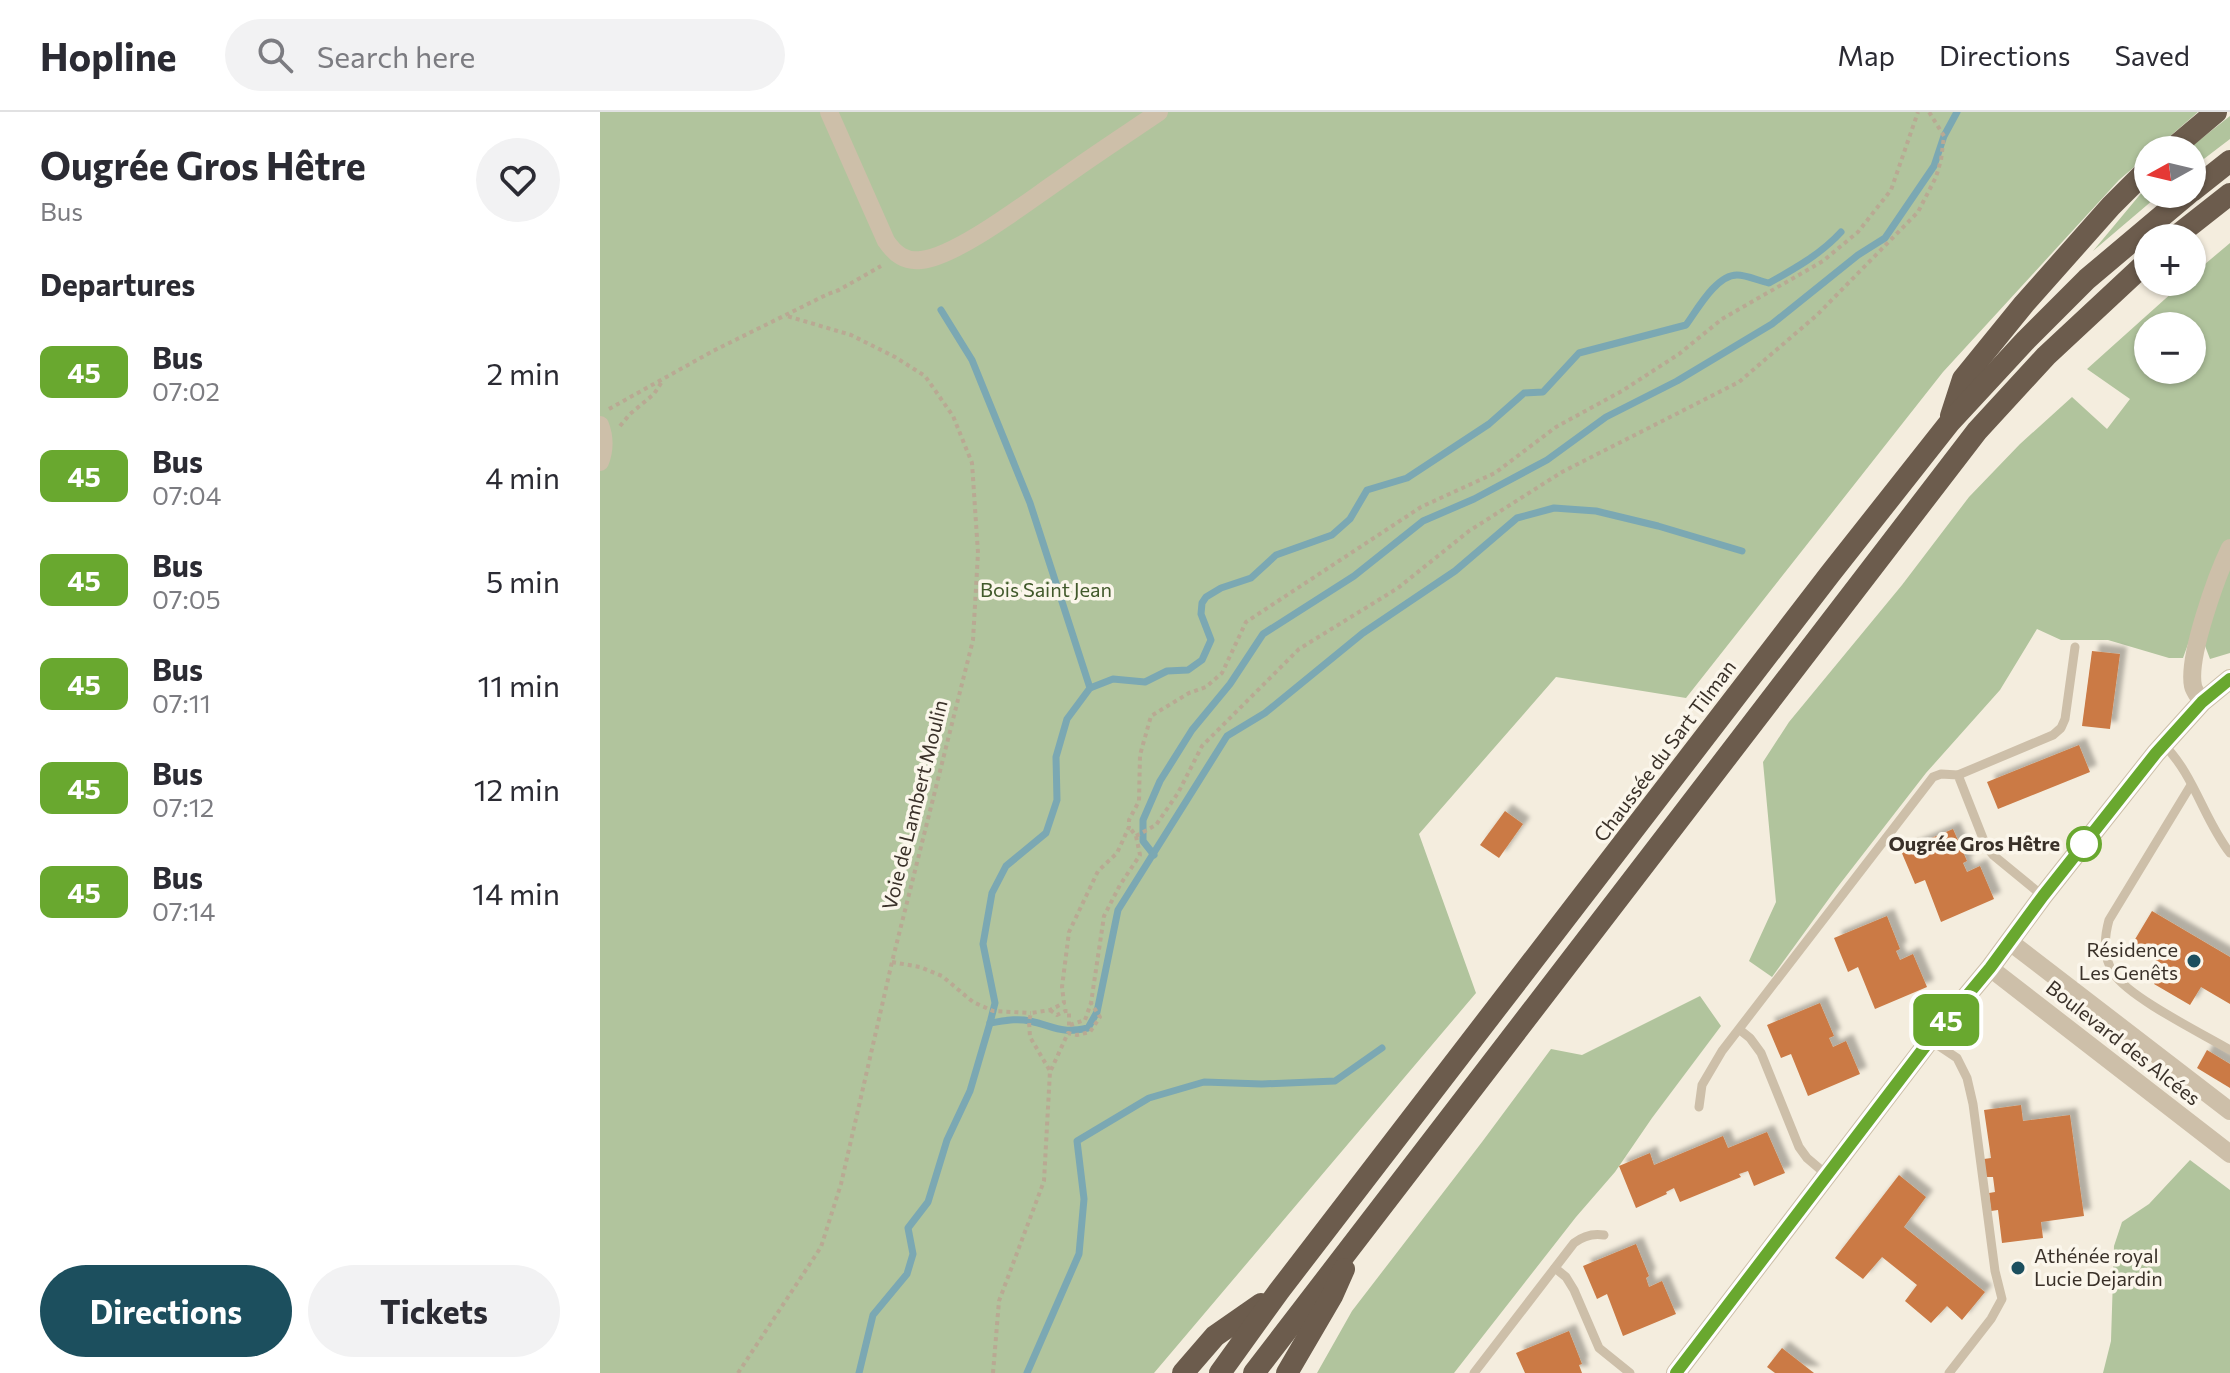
<!DOCTYPE html>
<html lang="en">
<head>
<meta charset="utf-8">
<style>
  body { margin:0; font-family:Commissioner,sans-serif; background:#f2f2f3; color:#2b2b33; height:100vh; display:flex; flex-direction:column; font-size:30px; white-space:nowrap }
  * { box-sizing:border-box; margin:0 }
  p { font-size:26px; color:#7c7c81 }
  .icon { flex:none; width:44px; height:44px; fill:none; stroke:currentColor; stroke-width:2; stroke-linecap:round; stroke-linejoin:round }
  .map { position:relative; flex:1; overflow:hidden }
  .details { display:flex; flex-direction:column; background:#fff; width:600px }
  .details>* { flex:none }
  .badge { padding:0 16px; border-radius:12px; font-size:28px; line-height:52px }
  .needle { width:52px; rotate:262deg }
  .fabs { position:absolute; left:1534px; top:24px; display:grid; gap:16px }
  .fabs a { display:grid; place-items:center; width:72px; height:72px; border-radius:50%; background:#fff; box-shadow:0 2px 6px #0004; font-size:40px }
  .map>.badge { position:absolute; translate:-50% -50%; box-shadow:0 0 0 4px #fff }
  h2 { padding:0 40px; font-size:30px; line-height:72px }
  .round { display:grid; place-items:center; flex:none; width:84px; height:84px; border-radius:42px; background:#f2f2f3 }
  .head { display:flex; align-items:center; justify-content:space-between; height:136px; padding:0 40px }
  h1 { font-size:38px; font-weight:700; line-height:60px }
  .action { display:flex; gap:16px; margin-top:auto; padding:16px 40px }
  .action a { flex:1; height:92px; border-radius:48px; background:#1c4f5e; color:#fff; font-size:32px; font-weight:700; line-height:92px; text-align:center }
  .action a+a { background:#f2f2f3; color:#2b2b33 }
  ul { padding:0; list-style:none }
  li { display:flex; align-items:center; gap:24px; height:104px; padding:0 40px }
  li div { flex:1 }
  li b { display:block; font-size:30px }
  li em { font-style:normal }
  li .badge { min-width:88px; font-weight:700; text-align:center }
  header { display:flex; align-items:center; gap:48px; box-sizing:border-box; height:112px; padding:0 40px; background:#fff; border-bottom:2px solid #e1e1e2 }
  header strong { font-size:38px }
  nav { display:flex; gap:44px; margin-inline-start:auto; font-size:28px }
  .search { width:560px; height:72px; background:#f2f2f3; display:flex; align-items:center; gap:20px; box-sizing:border-box; padding:0 28px; border-radius:44px; color:#7c7c81; font-size:30px }
  main { display:flex; flex:1; min-height:0 }
  .map>svg:first-child { display:block }
</style>
</head>
<body>
<header>
<strong>Hopline</strong>
<div class="search"><svg class="icon" aria-label="search" viewBox="0 0 24 24"><circle cx="10" cy="10" r="6"/><path d="M15 15l6 6"/></svg>Search here</div>
<nav><a>Map</a><a>Directions</a><a>Saved</a></nav>
</header>
<main>
<section class="details">
<div class="head"><div><h1>Ougrée Gros Hêtre</h1><p>Bus</p></div><a class="round"><svg class="icon" aria-label="heart" viewBox="0 0 24 24"><path d="M12 20l-8-8c-3-5 5-10 8-4 3-6 11-1 8 4z"/></svg></a></div>
<h2>Departures</h2>
<ul>
<li><span class="badge" style="background:#69a82f;color:#fff">45</span><div><b>Bus</b><p>07:02</p></div><em>2 min</em></li>
<li><span class="badge" style="background:#69a82f;color:#fff">45</span><div><b>Bus</b><p>07:04</p></div><em>4 min</em></li>
<li><span class="badge" style="background:#69a82f;color:#fff">45</span><div><b>Bus</b><p>07:05</p></div><em>5 min</em></li>
<li><span class="badge" style="background:#69a82f;color:#fff">45</span><div><b>Bus</b><p>07:11</p></div><em>11 min</em></li>
<li><span class="badge" style="background:#69a82f;color:#fff">45</span><div><b>Bus</b><p>07:12</p></div><em>12 min</em></li>
<li><span class="badge" style="background:#69a82f;color:#fff">45</span><div><b>Bus</b><p>07:14</p></div><em>14 min</em></li>
</ul>
<div class="action"><a>Directions</a><a>Tickets</a></div>
</section>
<div class="map">
<svg width="1630" height="1261" viewBox="0 0 1630 1261">
  <defs>
    <filter id="shadow"><feDropShadow dx="7" dy="-7" stdDeviation="2" flood-color="#0004"/></filter>
  </defs>
  <rect width="100%" height="100%" fill="#f4edde"/>
  <g fill="#b1c49d" fill-rule="evenodd">
    <path d="M0,0H1598L1554,38H1548V43L1519,68L1343,260L1086,586L956,565L819,722L876,881L554,1261H0Z"/>
    <path d="M1630,4V27L1592,56V38H1587Z"/>
    <path d="M1548,73V82H1560L1493,139Z"/>
    <path d="M1630,131V541L1610,547L1596,510L1583,546H1569L1508,528H1461L1437,517L1400,578L1326,661L1236,777L1172,865L1149,849L1176,790L1163,650L1189,610L1302,473L1369,385L1420,332L1472,285L1507,317L1530,287L1487,257L1584,170H1592V163ZM1548,214H1592V258H1548Z"/>
    <path d="M1100,884L1121,914L1052,1006L1015,1060L976,1105L854,1261H717L752,1199L882,1030L951,937L982,943Z"/>
    <path d="M1590,1048L1630,1078V1261H1503L1511,1229L1514,1134L1522,1110L1549,1092Z"/>
  </g>
  <g fill="none" stroke-linecap="round" stroke-linejoin="round">
    <g stroke="#7ba8b3" stroke-width="7">
      <path d="M341,198L372,248L430,391L490,576"/>
      <path d="M554,743L543,729V708L560,669L592,618L630,572L663,522L754,464L823,409L874,387L947,348L1006,305L1077,269L1172,212L1258,143L1285,126L1334,54L1344,24L1357,0"/>
      <path d="M390,911C404,909 416,906 430,909C456,915 460,922 488,916L497,900L518,798L627,624L665,601L763,521L855,459L917,406L954,396L996,399L1058,414L1142,439"/>
      <path d="M259,1261L273,1203L307,1162L313,1142L308,1116L328,1090L347,1028L370,979L390,911L395,891L383,832L392,781L406,754L446,721L457,688L456,645L467,607L490,576L513,567L545,570L567,559L588,558L602,548L611,528L601,502L602,491L606,485L621,476L651,466L676,443L732,423L750,407L767,378L807,366L889,312L924,281L943,280L979,241L1086,213C1097,198 1116,163 1137,163C1147,163 1159,169 1169,171C1194,157 1221,142 1241,120"/>
      <path d="M427,1261L479,1142L484,1087L477,1029L549,986L604,970L662,972L735,969L782,936"/>
    </g>
  </g>
  <g fill="#cb7a44" filter="url(#shadow)">
    <path d="M1492,539L1520,542L1510,617L1482,614Z"/>
    <path d="M1479,633L1490,660L1398,697L1387,670Z"/>
    <path d="M905,699L923,712L899,746L880,733Z"/>
    <path d="M1353,717L1367,749L1363,751L1367,760L1380,754L1394,787L1341,810L1325,768L1315,772L1301,739Z"/>
    <path d="M1552,799L1630,845V892L1601,875L1590,893L1554,872L1564,853L1531,834Z"/>
    <path d="M1287,804L1300,837L1296,839L1300,848L1313,842L1327,875L1275,897L1258,855L1248,860L1234,826Z"/>
    <path d="M1220,891L1234,924L1229,926L1233,935L1246,929L1260,962L1208,984L1191,942L1181,946L1167,913Z"/>
    <path d="M1607,938L1630,952V976L1597,956Z"/>
    <path d="M1421,993L1423,1009L1470,1003L1484,1104L1441,1110L1443,1126L1402,1131L1398,1098L1391,1099L1389,1081L1395,1080L1393,1065H1386L1384,1047L1391,1046L1384,998Z"/>
    <path d="M1167,1020L1185,1061L1154,1074L1148,1059L1139,1062L1141,1065L1080,1090L1074,1076L1066,1080L1067,1082L1036,1096L1019,1054L1050,1041L1054,1053L1123,1024L1128,1036Z"/>
    <path d="M1299,1063L1326,1085L1304,1115L1385,1180L1362,1208L1347,1194L1331,1211L1305,1189L1317,1173L1282,1145L1263,1167L1235,1146Z"/>
    <path d="M1036,1132L1049,1164L1046,1166L1049,1175L1062,1169L1076,1202L1023,1224L1007,1182L997,1187L983,1154Z"/>
    <path d="M969,1219L982,1252L979,1253L982,1261H925L916,1241Z"/>
    <path d="M1182,1236L1214,1261H1175L1167,1255Z"/>
  </g>
  <g fill="none" stroke-linecap="round" stroke-linejoin="round">
    <g stroke="#b9a993" stroke-width="4" stroke-dasharray="4 4" stroke-linecap="butt">
      <path d="M9,297L113,239L228,182L239,178L281,154"/>
      <path d="M20,314L30,302L54,282L63,268"/>
      <path d="M536,724L556,713L578,681L602,634L699,537L798,476L869,419L962,360L1139,270L1217,203L1318,100L1336,65L1341,48L1344,24L1329,0"/>
      <path d="M292,850L320,855L342,864L373,890L393,899L431,901"/>
      <path d="M450,898L457,903L465,899H469V917"/>
      <path d="M470,913L485,908L491,891L504,804L520,773L540,743L536,724L530,716"/>
      <path d="M451,958L468,921L477,923L490,920L500,905L491,891"/>
      <path d="M138,1261L221,1135L241,1072L292,850L373,528L378,441L372,351L353,304L325,264L295,245L251,223L187,204"/>
      <path d="M393,1261L399,1189L444,1069L450,959L430,925L429,909L431,901L450,898L464,891L462,875L469,820L498,759L517,741L529,715V708L539,689L540,643L551,604L589,581L606,575L622,561L646,510L821,395L895,361L956,315L1022,279L1079,242L1122,207L1223,149L1258,120L1291,78L1318,0"/>
    </g>
    <g stroke="#cdbfa9" stroke-width="9">
      <path d="M1563,632C1594,662 1604,708 1630,741"/>
      <path d="M1358,663L1453,623L1461,616L1465,607L1475,535"/>
      <path d="M1591,673L1509,808C1504,826 1503,846 1514,862C1530,886 1603,922 1630,938"/>
      <path d="M1140,918L1150,926L1161,941L1199,1035L1207,1046L1227,1063"/>
      <path d="M1330,928L1357,946L1367,966L1373,992L1395,1159L1402,1187L1391,1207L1349,1261"/>
      <path d="M1099,995L1102,973L1122,939L1333,665L1341,662L1358,663L1386,734L1393,743L1443,784"/>
      <path d="M955,1156L966,1165L974,1178L999,1236L1030,1261"/>
      <path d="M874,1261L974,1131C983,1124 992,1121 1004,1123"/>
    </g>
    <g stroke="#cdbfa9" stroke-width="18">
      <path d="M229,0L286,129C295,142 305,150 321,148C356,145 427,90 458,69C491,45 525,23 559,0"/>
      <path d="M0,313C5,326 5,337 0,350"/>
      <path d="M1602,590C1599,585 1594,579 1593,574C1587,545 1617,463 1630,436"/>
      <path d="M1410,830L1630,999"/>
      <path d="M1390,856L1630,1042"/>
    </g>
    <path stroke="#cdbfa9" stroke-width="20" d="M1076,1261L1330,928L1390,856L1443,784L1556,641L1602,590L1630,567"/>
    <g stroke="#6c5c4d" stroke-width="22">
      <path d="M1571,38L1616,0"/>
      <path d="M1592,79L1630,49"/>
      <path d="M1574,126L1630,82"/>
      <path d="M1351,304L1363,267L1424,192L1511,94L1548,57"/>
      <path d="M583,1261L615,1224L661,1192"/>
      <path d="M620,1261L679,1179L1230,462L1350,310L1426,228L1487,167L1588,82"/>
      <path d="M654,1261L1377,319L1446,244L1548,149"/>
      <path d="M687,1261L732,1184L744,1157"/>
    </g>
  </g>
  <g fill="none" stroke-linecap="round" stroke-linejoin="round">
    <defs>
      <path id="line" d="M1076,1261L1330,928L1390,856L1443,784L1556,641L1602,590L1630,567"/>
    </defs>
    <use href="#line" stroke="#fff" stroke-width="18"/>
    <use href="#line" stroke="#69a82f" stroke-width="12"/>
  </g>
  <circle fill="#fff" stroke="#69a82f" stroke-width="4" cx="1484" cy="732" r="16"/>
  <g fill="#1c4f5e" stroke="#fbf6eb" stroke-width="3">
    <circle cx="1594" cy="849" r="8"/>
    <circle cx="1418" cy="1156" r="8"/>
  </g>
  <g text-anchor="middle" stroke-width="7" stroke-linejoin="round" paint-order="stroke">
    <g font-size="20" fill="#41592b" stroke="#fbf6eb">
      <text x="446" y="485">Bois Saint Jean</text>
    </g>
    <g font-size="20" fill="#3a3129" stroke="#fbf6eb">
      <text transform="translate(1065 639) rotate(-53)" y="7">Chaussée du Sart Tilman</text>
      <text transform="translate(315 693) rotate(-76)" y="7">Voie de Lambert Moulin</text>
      <text transform="translate(1523 931) rotate(38)" y="7">Boulevard des Alcées</text>
    </g>
    <g font-size="20" font-weight="bold" fill="#3a3129" stroke="#fbf6eb" text-anchor="end">
      <text x="1460" y="739">Ougrée Gros Hêtre</text>
    </g>
    <g font-size="20" fill="#3a3129" stroke="#fbf6eb" text-anchor="end">
      <text x="1578" y="845">Résidence<tspan x="1578" dy="23">Les Genêts</tspan></text>
      <text x="1434" y="1151" text-anchor="start">Athénée royal<tspan x="1434" dy="23">Lucie Dejardin</tspan></text>
    </g>
  </g>
</svg>
<div class="fabs">
<a><svg class="needle" viewBox="-14 -14 28 28"><path d="M0-13l5 13h-10z" fill="#e53935"/><path d="M0 13l5-13h-10z" fill="#7c7c81"/></svg></a>
<a>+</a>
<a>−</a>
</div>
<b class="badge" style="left:1346px;top:908px;background:#69a82f;color:#fff">45</b>
</div>
</main>
</body>
</html>
